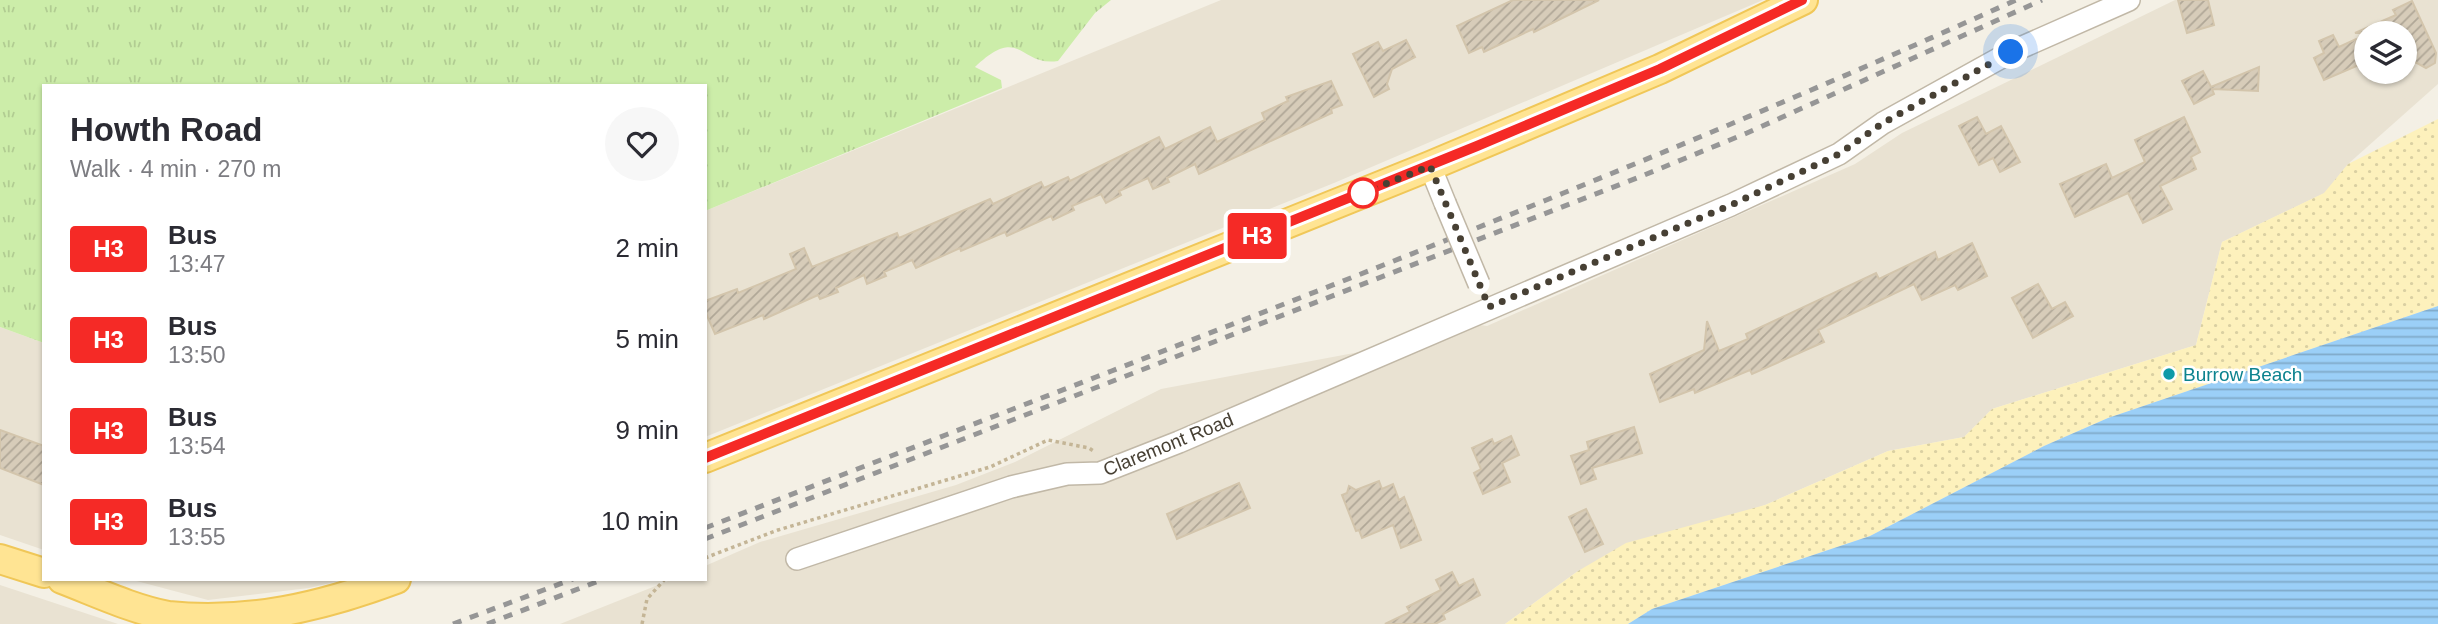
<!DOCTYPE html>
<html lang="en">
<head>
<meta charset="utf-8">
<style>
  body { margin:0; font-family:Arial,sans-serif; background:#f7f7f7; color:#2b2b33; height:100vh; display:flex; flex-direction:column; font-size:26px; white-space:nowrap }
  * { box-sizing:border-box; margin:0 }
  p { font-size:23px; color:#7c7c81 }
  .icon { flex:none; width:38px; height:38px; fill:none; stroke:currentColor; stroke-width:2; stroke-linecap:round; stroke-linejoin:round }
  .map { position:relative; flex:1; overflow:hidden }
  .panel { position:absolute; left:42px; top:84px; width:665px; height:497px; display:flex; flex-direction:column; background:#fff; border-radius:0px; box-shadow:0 2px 5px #0004 }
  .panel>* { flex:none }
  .badge { padding:0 14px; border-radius:5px; font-size:24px; line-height:46px }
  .controls { position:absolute; left:2354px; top:21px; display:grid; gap:14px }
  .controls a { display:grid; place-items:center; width:63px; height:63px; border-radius:50%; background:#fff; box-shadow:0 2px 5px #0004; font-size:35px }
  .you { position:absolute; width:35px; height:35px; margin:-18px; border:5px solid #fff; border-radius:50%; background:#1a73e8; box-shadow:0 0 0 10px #1a73e833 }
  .map>.badge { position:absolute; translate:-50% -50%; box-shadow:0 0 0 4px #fff }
  .round { display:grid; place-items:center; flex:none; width:74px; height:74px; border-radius:37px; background:#f7f7f7 }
  .head { display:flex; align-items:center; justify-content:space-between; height:119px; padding:0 28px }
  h1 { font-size:33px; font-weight:700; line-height:52px }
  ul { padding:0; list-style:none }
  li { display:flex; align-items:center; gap:21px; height:91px; padding:0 28px }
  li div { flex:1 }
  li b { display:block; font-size:26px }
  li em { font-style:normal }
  li .badge { min-width:77px; font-weight:700; text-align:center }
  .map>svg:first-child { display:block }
</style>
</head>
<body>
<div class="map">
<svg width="2438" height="624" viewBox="0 0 2438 624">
  <defs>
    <pattern id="grass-tufts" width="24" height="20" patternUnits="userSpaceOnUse" patternTransform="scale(1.75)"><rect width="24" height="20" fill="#cceda9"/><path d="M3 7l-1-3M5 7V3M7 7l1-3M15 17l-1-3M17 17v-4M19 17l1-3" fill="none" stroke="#b1cc92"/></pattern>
    <pattern id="sand-dots" width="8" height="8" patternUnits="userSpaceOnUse" patternTransform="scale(1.75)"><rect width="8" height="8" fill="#fdf1bc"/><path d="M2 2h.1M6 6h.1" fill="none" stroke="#dad0a2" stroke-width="1.8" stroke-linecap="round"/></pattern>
    <pattern id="water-rules" width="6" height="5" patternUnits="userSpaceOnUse" patternTransform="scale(1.75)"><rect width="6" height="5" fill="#9bcff7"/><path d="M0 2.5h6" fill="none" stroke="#80a9c9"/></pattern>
    <pattern id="building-hatch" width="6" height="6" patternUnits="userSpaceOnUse" patternTransform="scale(1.75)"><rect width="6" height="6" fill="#d7ccb9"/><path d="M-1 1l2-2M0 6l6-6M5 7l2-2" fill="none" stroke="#b0a797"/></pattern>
  </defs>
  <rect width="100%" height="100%" fill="#f4f0e5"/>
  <g fill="#e9e2d2" fill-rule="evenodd">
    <path d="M1221,0H1763L1334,183L705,437V211Z"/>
    <path d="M2175,0H2438V84L2348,164L2325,193L2222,242L2196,345L1992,409L1964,437L1888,451L1765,505L1578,571L1505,624H560L673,579H705V566L760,542L956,485L1015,462L1161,389L1370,350L1441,319L1487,326L1855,164L1902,133ZM2366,33H2404V72H2366Z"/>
    <path d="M0,327L44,343V550L0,535Z"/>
    <path d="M129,579H347L309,588L208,600Z"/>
    <path d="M0,585L118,624H0Z"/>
  </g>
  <path fill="url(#grass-tufts)" d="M0,0H1111L1095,13L1058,61C1019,67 1021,23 975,67L1001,80L1002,88L705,211V86H44V343L0,327Z"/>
  <path fill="url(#sand-dots)" d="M2438,119V306L2108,418L2044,446L1870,536L1652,609L1628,624H1505L1578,571L1626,543L1765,505L1888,451L1964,437L1992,409L2196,345L2222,242L2324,193L2348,164Z"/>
  <path fill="url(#water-rules)" d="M2438,306V624H1628L1652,609L1870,536L2044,446L2108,418Z"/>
  <g fill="url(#building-hatch)" stroke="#d3c5ac" stroke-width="2">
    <path d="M1513,0H1599L1534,32L1533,29L1484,52L1482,47L1469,53L1457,26Z"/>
    <path d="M2178,0H2208L2214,25L2187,33Z"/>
    <path d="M2412,1L2436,53L2435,63L2426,68L2404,56V33H2355L2396,15L2393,10Z"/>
    <path d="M2333,35L2339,47L2356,39L2366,62L2324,80L2314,58L2324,53L2319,41Z"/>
    <path d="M1406,40L1415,57L1392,69L1387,84L1389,89L1374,97L1353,54L1378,42L1383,51Z"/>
    <path d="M2259,67L2258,91L2212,89L2214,94L2194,104L2182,81L2203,71L2211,87Z"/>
    <path d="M1331,81L1342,105L1331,109L1332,113L1199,174L1195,164L1167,178L1169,182L1153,189L1148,178L1119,191L1121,195L1106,203L1101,194L1072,206L1074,210L1053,220L1051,216L1007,236L1005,232L961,251L960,248L916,268L912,260L884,272L886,276L867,284L864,275L836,288L838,292L820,299L818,295L764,319L763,315L715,334L705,311V301L737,289L738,293L796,269L790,254L804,248L812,267L897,233L899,238L990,199L993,204L1041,182L1044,188L1068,177L1070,181L1159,137L1165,149L1210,127L1217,142L1265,120L1262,113L1288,101L1286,97Z"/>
    <path d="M1977,117L1986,134L2001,126L2020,162L2000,172L1993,158L1979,165L1959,126Z"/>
    <path d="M2184,117L2200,152L2191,157L2196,169L2160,186L2172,209L2143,223L2128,193L2075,217L2060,184L2106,164L2112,178L2145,162L2135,140Z"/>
    <path d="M1972,243L1987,276L1958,290L1955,285L1922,300L1914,284L1818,330L1824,342L1752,374L1750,370L1695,393L1694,389L1660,402L1650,374L1704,350L1707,321L1719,351L1748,339L1746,334L1876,273L1879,279L1935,252L1938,260Z"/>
    <path d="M2038,284L2052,309L2065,302L2073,316L2033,338L2012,298Z"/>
    <path d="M1634,427L1642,453L1592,468L1596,479L1581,484L1571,456L1589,450L1587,442Z"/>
    <path d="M0,430L44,446V485L0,468Z"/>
    <path d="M1511,436L1519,455L1502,463L1510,482L1483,494L1474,473L1481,469L1472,448L1492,439L1494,444Z"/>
    <path d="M1379,481L1382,489L1393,484L1399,500L1404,497L1421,540L1401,548L1393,525L1362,538L1359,530L1356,531L1342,495L1347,493L1349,486L1356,490Z"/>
    <path d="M1239,483L1250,508L1177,539L1167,514Z"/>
    <path d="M1586,509L1603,544L1585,552L1569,517Z"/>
    <path d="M1452,572L1459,586L1473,579L1480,595L1443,614L1445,619L1435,624H1385L1410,612L1407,607L1441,590L1436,580Z"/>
  </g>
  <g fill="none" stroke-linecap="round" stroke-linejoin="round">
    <defs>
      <g id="minor">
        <path d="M1430,166L1445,203"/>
        <path d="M797,559L1011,487L1067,474L1100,473L1179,442L1731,205L1839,154L1883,123L2011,52L2129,0"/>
      </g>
      <g id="major">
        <path d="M705,458L1430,166L1660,69L1803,0"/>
        <path d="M0,559L44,573"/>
        <path d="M62,579C96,592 132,609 168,616C249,624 321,607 396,579"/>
      </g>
    </defs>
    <use href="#minor" stroke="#c1b8a7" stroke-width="24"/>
    <use href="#major" stroke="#f0c758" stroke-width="32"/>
    <g stroke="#c4b596" stroke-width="3.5" stroke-dasharray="3.5 3.5" stroke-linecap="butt">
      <path d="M705,558L778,530L990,467L1048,440L1089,448L1095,452"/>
      <path d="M642,624L647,599L665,579"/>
    </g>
    <use href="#minor" stroke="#fff" stroke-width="21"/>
    <use href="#major" stroke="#ffe493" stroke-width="28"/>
    <g stroke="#969696" stroke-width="5" stroke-dasharray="9 9" stroke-linecap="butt">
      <path d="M705,528C1144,357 1587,194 2016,0"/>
      <path d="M705,539L1637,178L1747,133L2042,0"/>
      <path d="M453,624L573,579"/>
      <path d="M487,624L604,579"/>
    </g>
    <defs>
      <path id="minor-bridge" d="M1445,203L1479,284"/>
    </defs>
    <use href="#minor-bridge" stroke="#c1b8a7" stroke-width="24" stroke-linecap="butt"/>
    <use href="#minor-bridge" stroke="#fff" stroke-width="21"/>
  </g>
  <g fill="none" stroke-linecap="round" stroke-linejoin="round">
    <defs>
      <path id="line" d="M705,458L1477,146L1660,69L1802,0"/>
    </defs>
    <use href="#line" stroke="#fff" stroke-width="16"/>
    <use href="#line" stroke="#f52a26" stroke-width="10"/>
    <path stroke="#474034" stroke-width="7" stroke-dasharray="0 12.6" d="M1363,193L1430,166L1489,307L1731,205L1839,154L1883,123L2011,52"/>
  </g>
  <circle fill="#fff" stroke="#f52a26" stroke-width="3.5" cx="1363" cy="193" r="14"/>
  <circle fill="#0f9aa8" stroke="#fff" stroke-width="2.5" cx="2169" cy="374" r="7"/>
  <g text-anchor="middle" stroke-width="5" stroke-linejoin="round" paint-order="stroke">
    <g font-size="19" fill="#0d838f" stroke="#fff" text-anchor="start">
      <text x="2183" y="381">Burrow Beach</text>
    </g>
    <g font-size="19" fill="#474034" stroke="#fff">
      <text transform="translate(1168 444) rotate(-22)" y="7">Claremont Road</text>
    </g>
  </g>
</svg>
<div class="controls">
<a><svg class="icon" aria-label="layers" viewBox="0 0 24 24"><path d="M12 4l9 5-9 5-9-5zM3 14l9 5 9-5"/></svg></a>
</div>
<div class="you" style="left:2011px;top:52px"></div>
<b class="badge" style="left:1257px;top:236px;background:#f52a26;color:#fff">H3</b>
<section class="panel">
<div class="head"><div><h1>Howth Road</h1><p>Walk · 4 min · 270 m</p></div><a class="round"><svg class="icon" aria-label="heart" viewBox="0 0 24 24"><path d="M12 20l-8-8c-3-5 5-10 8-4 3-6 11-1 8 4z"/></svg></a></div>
<ul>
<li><span class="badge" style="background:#f52a26;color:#fff">H3</span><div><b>Bus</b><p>13:47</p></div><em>2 min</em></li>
<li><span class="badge" style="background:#f52a26;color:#fff">H3</span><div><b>Bus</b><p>13:50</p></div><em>5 min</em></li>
<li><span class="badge" style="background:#f52a26;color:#fff">H3</span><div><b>Bus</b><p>13:54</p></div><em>9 min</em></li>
<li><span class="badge" style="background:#f52a26;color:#fff">H3</span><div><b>Bus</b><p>13:55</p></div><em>10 min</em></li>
</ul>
</section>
</div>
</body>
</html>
